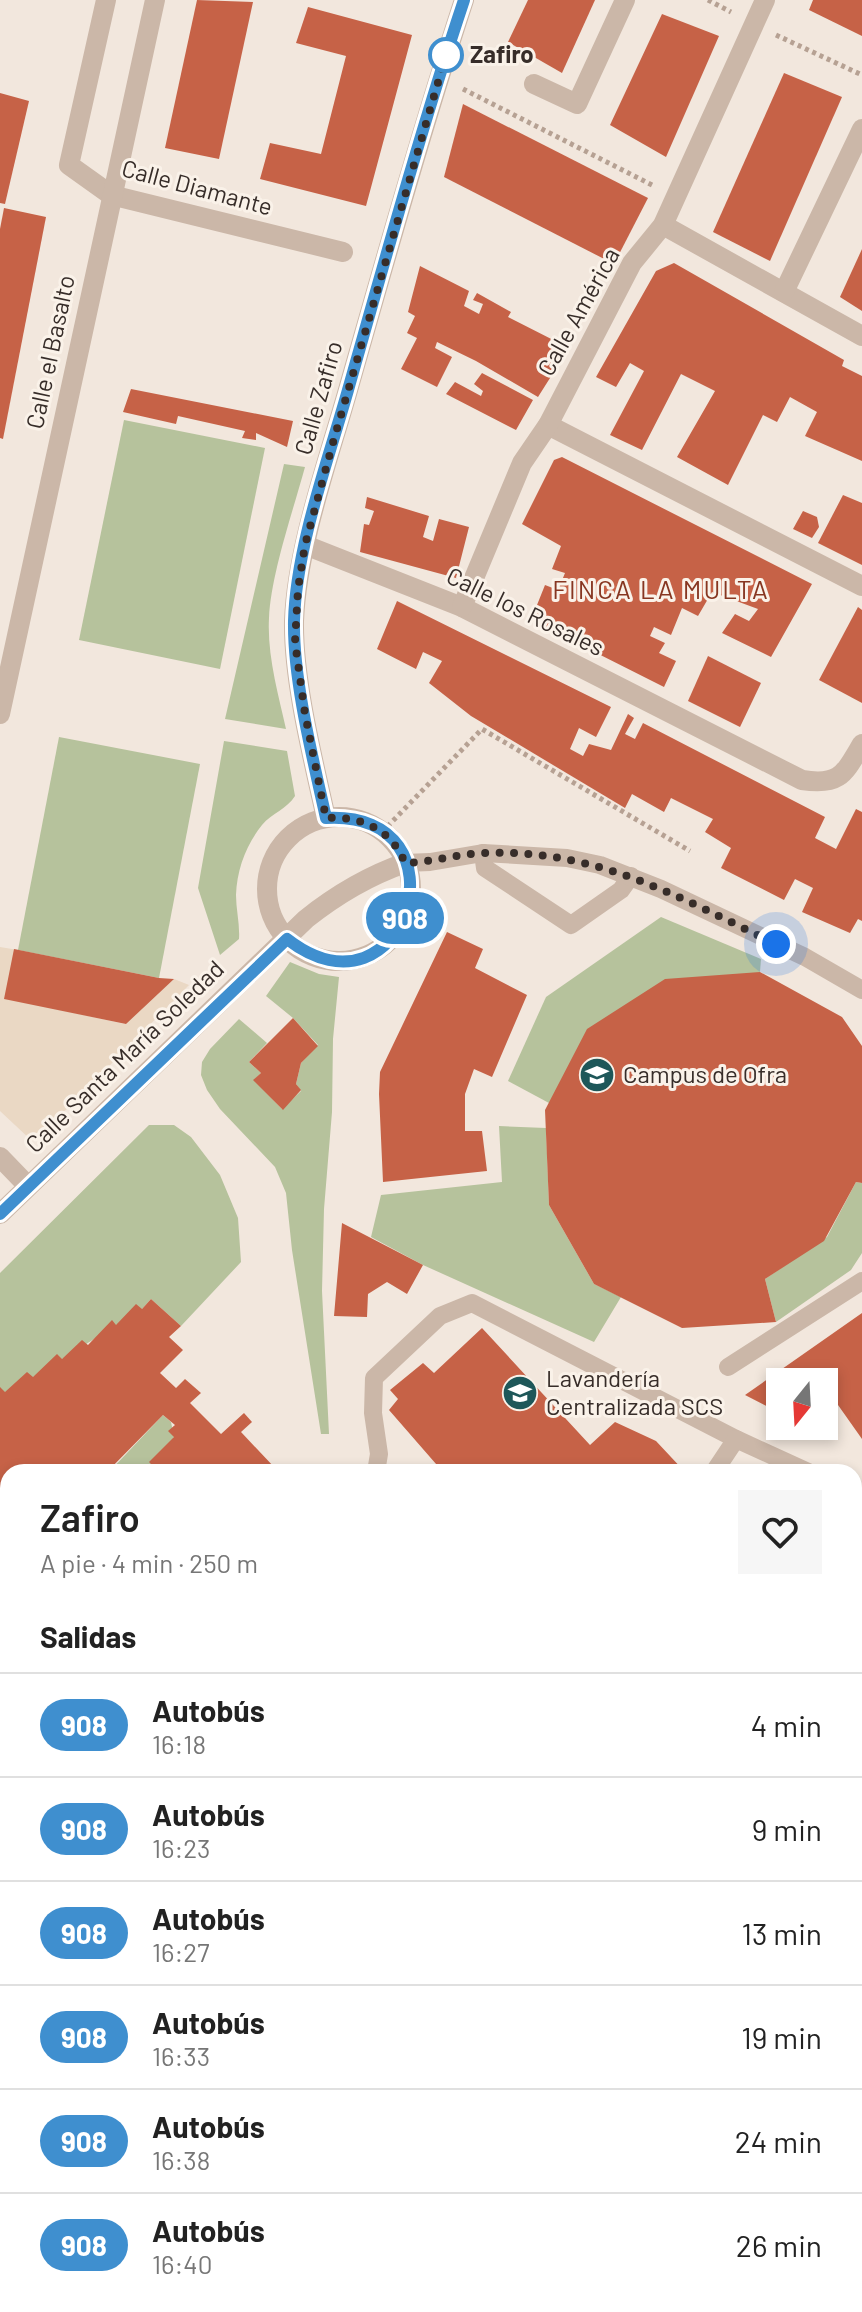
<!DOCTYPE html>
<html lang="es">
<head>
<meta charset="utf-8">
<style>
  body { margin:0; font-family:Barlow,sans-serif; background:#f6f6f6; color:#222; height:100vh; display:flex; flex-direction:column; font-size:30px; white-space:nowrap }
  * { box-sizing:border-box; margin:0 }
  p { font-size:26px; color:#767676 }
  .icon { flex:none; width:44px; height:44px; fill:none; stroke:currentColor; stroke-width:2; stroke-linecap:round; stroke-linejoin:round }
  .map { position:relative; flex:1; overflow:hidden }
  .side { position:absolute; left:0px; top:1464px; width:862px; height:848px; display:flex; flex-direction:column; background:#fff; border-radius:24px 24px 0 0; box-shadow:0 4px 12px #0003 }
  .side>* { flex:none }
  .badge { padding:0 16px; border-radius:26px; font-size:28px; line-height:52px }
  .needle { width:52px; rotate:198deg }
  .fabs { position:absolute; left:766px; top:1368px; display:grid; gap:16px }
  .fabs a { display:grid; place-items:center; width:72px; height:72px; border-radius:0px; background:#fff; box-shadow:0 4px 12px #0003; font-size:40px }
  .you { position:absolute; width:40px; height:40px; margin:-20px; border:6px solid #fff; border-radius:50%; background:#1a73e8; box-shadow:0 0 0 12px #1a73e833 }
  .map>.badge { position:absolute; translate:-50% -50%; box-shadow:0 0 0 4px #fff }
  h2 { padding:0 40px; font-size:30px; line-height:72px }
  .round { display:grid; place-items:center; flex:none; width:84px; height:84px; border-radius:0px; background:#f6f6f6 }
  .overview { display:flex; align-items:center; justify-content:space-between; height:136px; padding:0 40px }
  h1 { font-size:38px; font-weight:600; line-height:60px }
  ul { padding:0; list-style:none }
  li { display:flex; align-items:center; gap:24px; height:104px; padding:0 40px; border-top:2px solid #e0e0e0 }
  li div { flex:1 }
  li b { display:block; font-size:30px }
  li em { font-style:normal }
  li .badge { min-width:88px; font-weight:700; text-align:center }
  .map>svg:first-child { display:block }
</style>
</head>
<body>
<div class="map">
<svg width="862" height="2312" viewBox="0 0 862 2312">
  <rect width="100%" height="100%" fill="#f2e7dd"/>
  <g fill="#b6c29c">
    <path d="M124,420L265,448L220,669L79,640Z"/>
    <path d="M284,464L305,467C293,511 271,574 269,618C267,655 278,693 286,729L225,719Z"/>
    <path d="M59,737L200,764L159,978L18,950Z"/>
    <path d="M224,741L287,751L295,796C287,809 272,813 262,825C246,845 237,869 236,895C236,910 240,924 239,939L220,955L198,888Z"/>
    <path d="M661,917L761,959L760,972L549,1103L508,1081L546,997Z"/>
    <path d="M290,962L319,974L339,977L333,1039L332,1112L324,1209L322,1291L329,1434H321L292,1250L286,1193L275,1167L220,1109L207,1090L201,1075L202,1062L210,1049L239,1019L267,1043L249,1062L261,1073L254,1080L282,1109L301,1091L296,1084L301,1063L318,1045L293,1018L266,996Z"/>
    <path d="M149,1125H174L191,1137L220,1175L238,1218L241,1262L181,1326L151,1299L142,1309L0,1398V1273Z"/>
    <path d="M499,1126L546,1128L549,1205L594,1284L621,1297L594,1342L423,1265L371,1237L381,1195L502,1182Z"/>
    <path d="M856,1182L862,1183V1253L851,1270L776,1322L765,1279L827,1237Z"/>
    <path d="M163,1415L171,1422L174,1437L153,1472H109Z"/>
    <path d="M8,1579V1645L0,1666V1587Z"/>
    <path d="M0,1965L8,1967V2304H245L240,2312H0Z"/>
  </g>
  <path fill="#ead8c4" d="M0,947L18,950L5,998L125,1024L174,979L189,985L42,1134L31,1140L0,1111Z"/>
  <g fill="#c66247">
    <path d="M197,0L253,2L219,159L165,148Z"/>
    <path d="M528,0H595L562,73L508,42Z"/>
    <path d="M813,0H862V36L809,10Z"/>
    <path d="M308,7L412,35L366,206L260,179L270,143L321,154L346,56L296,43Z"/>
    <path d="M662,14L719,36L666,157L610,125Z"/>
    <path d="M784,73L842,97L770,261L713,232Z"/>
    <path d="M0,93L29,101L5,204L0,203Z"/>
    <path d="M463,104L648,198L614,264L444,177Z"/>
    <path d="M4,208L46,217L3,439L0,438V229Z"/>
    <path d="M862,249V311L840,297Z"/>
    <path d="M674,263L844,360L842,366L862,376V461L805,436L817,412L790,397L777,422L763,415L728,485L677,457L715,391L681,374L642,450L610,435L644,371L630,363L616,387L596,377L656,271Z"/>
    <path d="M420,266L469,291L464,306L479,314L483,304L473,300L477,293L511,312L508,317L569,348L538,397L476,361L437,342L435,348L452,357L437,387L401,369L417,338L407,333L415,316L408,312Z"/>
    <path d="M482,373L533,400L516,430L446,394L455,382L481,396L483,391L474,384Z"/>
    <path d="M131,389L293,421L287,447L256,433V440L242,438L245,431L178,416L176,424L123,412Z"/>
    <path d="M562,457L812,584L771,657L722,633L735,614L749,621L758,609L712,592L698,616L682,608L671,635L654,627L650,636L665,643L659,653L676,661L664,687L531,620L545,585L558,590L565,573L552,569L561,546L522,524L554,460Z"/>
    <path d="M843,495L862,503V565L818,543Z"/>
    <path d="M367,497L429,516L423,537L433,541L439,519L469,527L456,578L360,552L364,524L369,525L374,511L365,508Z"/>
    <path d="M803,511L817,517L819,527L812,538L793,529Z"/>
    <path d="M397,601L611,707L596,737L579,728L570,749L583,756L589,744L611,750L628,714L634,718L625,734L635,739L643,723L825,817L815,838L836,849L856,809L862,812V921L858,919L850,933L802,912L813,888L795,879L784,900L721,868L731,848L705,832L713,819L671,798L664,812L632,794L625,808L471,716L429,683L442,661L423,652L416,669L377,649Z"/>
    <path d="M858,607L862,610V703L819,680Z"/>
    <path d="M708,656L761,683L740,727L688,701Z"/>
    <path d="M447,932L483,949L475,968L527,995L492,1077L474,1069L465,1094V1131H482L487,1171L383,1182L379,1094L380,1072Z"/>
    <path d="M14,949L159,978L174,979L126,1024L4,999Z"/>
    <path d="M760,972L842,1017L862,1046V1183L856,1182L824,1241L765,1279L776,1322L682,1328L594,1284L549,1205L545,1110L587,1029L665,979Z"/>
    <path d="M293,1018L318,1046L301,1063L296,1084L301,1090L283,1110L253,1080L261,1073L249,1062Z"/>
    <path d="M342,1223L423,1265L407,1294L387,1282L368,1294L367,1317L334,1316Z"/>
    <path d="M151,1299L181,1326L169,1337L183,1350L160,1373L176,1388L185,1379L201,1393L190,1403L221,1434L244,1413L252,1422L241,1432L275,1468L272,1472H151L155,1468L149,1462L174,1437L168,1431L175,1425L163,1415L107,1472H8V1580L0,1588V1387L5,1392L27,1372L33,1377L57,1354L62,1359L82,1340L88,1345L112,1320L116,1325L136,1304L142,1309Z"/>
    <path d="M862,1313V1439L838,1405L824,1414V1382H780V1413L745,1395Z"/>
    <path d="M482,1328L590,1445L615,1422L656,1441L685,1472H443L389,1410L398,1399L390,1390L423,1363L434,1373Z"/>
    <path d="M862,1534V1661L854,1668V1541Z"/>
    <path d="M8,1636V1792L0,1784V1653L6,1646L2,1643Z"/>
    <path d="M862,1798V1821L854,1812V1806Z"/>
    <path d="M862,1826V1878L854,1885V1833Z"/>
    <path d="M862,2157V2296L854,2293V2173Z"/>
  </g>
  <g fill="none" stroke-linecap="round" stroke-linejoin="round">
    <g stroke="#b6a193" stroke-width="5" stroke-dasharray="4 4" stroke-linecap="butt">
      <path d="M708,0L731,12"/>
      <path d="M776,35L862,75"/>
      <path d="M463,89L654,186"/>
      <path d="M382,832L482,729L690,851"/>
    </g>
    <g stroke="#cbb7a8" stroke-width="18">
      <path d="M483,853L485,868L571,925L621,890L631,876"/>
      <path d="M405,863L430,862L483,853L567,858L600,865L661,889L805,957L862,990"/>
      <path d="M728,1367L862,1281"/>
      <path d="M376,1472L379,1454L373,1413L374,1378L440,1316L472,1303L736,1439L808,1472"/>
      <path d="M714,1472L736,1439"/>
      <path d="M854,1510L862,1503"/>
      <path d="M854,1951L862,1946"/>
      <path d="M854,2090L862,2083"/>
      <path d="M695,2304L716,2312"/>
      <path d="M648,2312L653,2304"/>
    </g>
    <g stroke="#cbb7a8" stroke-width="20">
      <path d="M106,0L69,165L111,195L343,252"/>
      <path d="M534,84L577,104L625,0"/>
      <path d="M663,225L862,336"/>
      <path d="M784,292L862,129"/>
      <path d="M548,425L862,586"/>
      <path d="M305,545L462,607L802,780C840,786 844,774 862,744"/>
      <path d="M462,607L522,463L548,425L632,263L663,225L765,0"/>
      <path d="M0,714L155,0"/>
      <circle cx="339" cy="889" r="72"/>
      <path d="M326,818C313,759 293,680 294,621C297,547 328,461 348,390C385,260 422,129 464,0"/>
      <path d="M0,1157L28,1186"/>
      <path d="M0,1214L306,919C336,895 368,876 405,863"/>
    </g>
  </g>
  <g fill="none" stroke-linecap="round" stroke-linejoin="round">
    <defs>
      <path id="line" d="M0,1214L287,939C406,1031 473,810 326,818C313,759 293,680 294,621C296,547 328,461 348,390C385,260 421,129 464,0"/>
    </defs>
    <use href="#line" stroke="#fff" stroke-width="18"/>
    <use href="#line" stroke="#3f8fcf" stroke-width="12"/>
    <path stroke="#372d29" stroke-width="8" stroke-dasharray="0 14.4" d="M446,55L334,439L305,545L298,589L295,642L305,714L326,818C361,816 391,829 405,863C432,862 458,854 485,853C598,849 678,897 776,944"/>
  </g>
  <defs>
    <symbol id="university-disc" viewBox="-11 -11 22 22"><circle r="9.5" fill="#1e5759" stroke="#faf2e9"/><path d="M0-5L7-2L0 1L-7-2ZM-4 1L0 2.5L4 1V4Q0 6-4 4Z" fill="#fff"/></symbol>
  </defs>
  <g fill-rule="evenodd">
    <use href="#university-disc" x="577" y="1055" width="40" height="40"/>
    <use href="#university-disc" x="500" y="1373" width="40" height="40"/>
  </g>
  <circle fill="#fff" stroke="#3f8fcf" stroke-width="4" cx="446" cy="55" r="16"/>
  <g text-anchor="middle" stroke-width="6" stroke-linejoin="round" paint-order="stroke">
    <g font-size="24" font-weight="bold" fill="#372d29" stroke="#faf2e9" text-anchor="start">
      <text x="470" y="63">Zafiro</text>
    </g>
    <g font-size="24" fill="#372d29" stroke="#faf2e9">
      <text transform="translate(197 188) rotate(15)" y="8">Calle Diamante</text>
      <text transform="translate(579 312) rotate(-61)" y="8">Calle América</text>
      <text transform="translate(51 352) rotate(-78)" y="8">Calle el Basalto</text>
      <text transform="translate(319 398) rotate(-74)" y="8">Calle Zafiro</text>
      <text transform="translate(525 612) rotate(26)" y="8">Calle los Rosales</text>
      <text transform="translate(125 1057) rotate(-44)" y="8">Calle Santa María Soledad</text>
    </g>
    <g font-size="24" fill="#372d29" stroke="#faf2e9" text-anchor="start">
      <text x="623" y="1083">Campus de Ofra</text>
      <text x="546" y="1387">Lavandería<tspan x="546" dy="28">Centralizada SCS</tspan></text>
    </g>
    <g font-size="26" letter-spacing="2" fill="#873621" stroke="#faf2e9">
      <text x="661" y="599">FINCA LA MULTA</text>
    </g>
  </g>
</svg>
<div class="fabs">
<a><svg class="needle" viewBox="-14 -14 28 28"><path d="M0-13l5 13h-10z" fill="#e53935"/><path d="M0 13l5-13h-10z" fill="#767676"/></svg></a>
</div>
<div class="you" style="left:776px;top:944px"></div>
<b class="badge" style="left:405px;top:918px;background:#3f8fcf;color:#fff">908</b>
<section class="side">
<div class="overview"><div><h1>Zafiro</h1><p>A pie · 4 min · 250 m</p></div><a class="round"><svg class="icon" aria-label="heart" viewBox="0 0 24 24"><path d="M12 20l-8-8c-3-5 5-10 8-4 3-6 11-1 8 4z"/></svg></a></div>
<h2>Salidas</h2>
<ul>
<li><span class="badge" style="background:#3f8fcf;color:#fff">908</span><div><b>Autobús</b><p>16:18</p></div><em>4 min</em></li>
<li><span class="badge" style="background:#3f8fcf;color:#fff">908</span><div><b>Autobús</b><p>16:23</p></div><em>9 min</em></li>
<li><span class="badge" style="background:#3f8fcf;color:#fff">908</span><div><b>Autobús</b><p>16:27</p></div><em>13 min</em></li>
<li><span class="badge" style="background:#3f8fcf;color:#fff">908</span><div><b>Autobús</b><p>16:33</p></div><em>19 min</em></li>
<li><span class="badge" style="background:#3f8fcf;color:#fff">908</span><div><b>Autobús</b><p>16:38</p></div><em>24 min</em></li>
<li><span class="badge" style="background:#3f8fcf;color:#fff">908</span><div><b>Autobús</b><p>16:40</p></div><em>26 min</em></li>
</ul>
</section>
</div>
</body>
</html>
